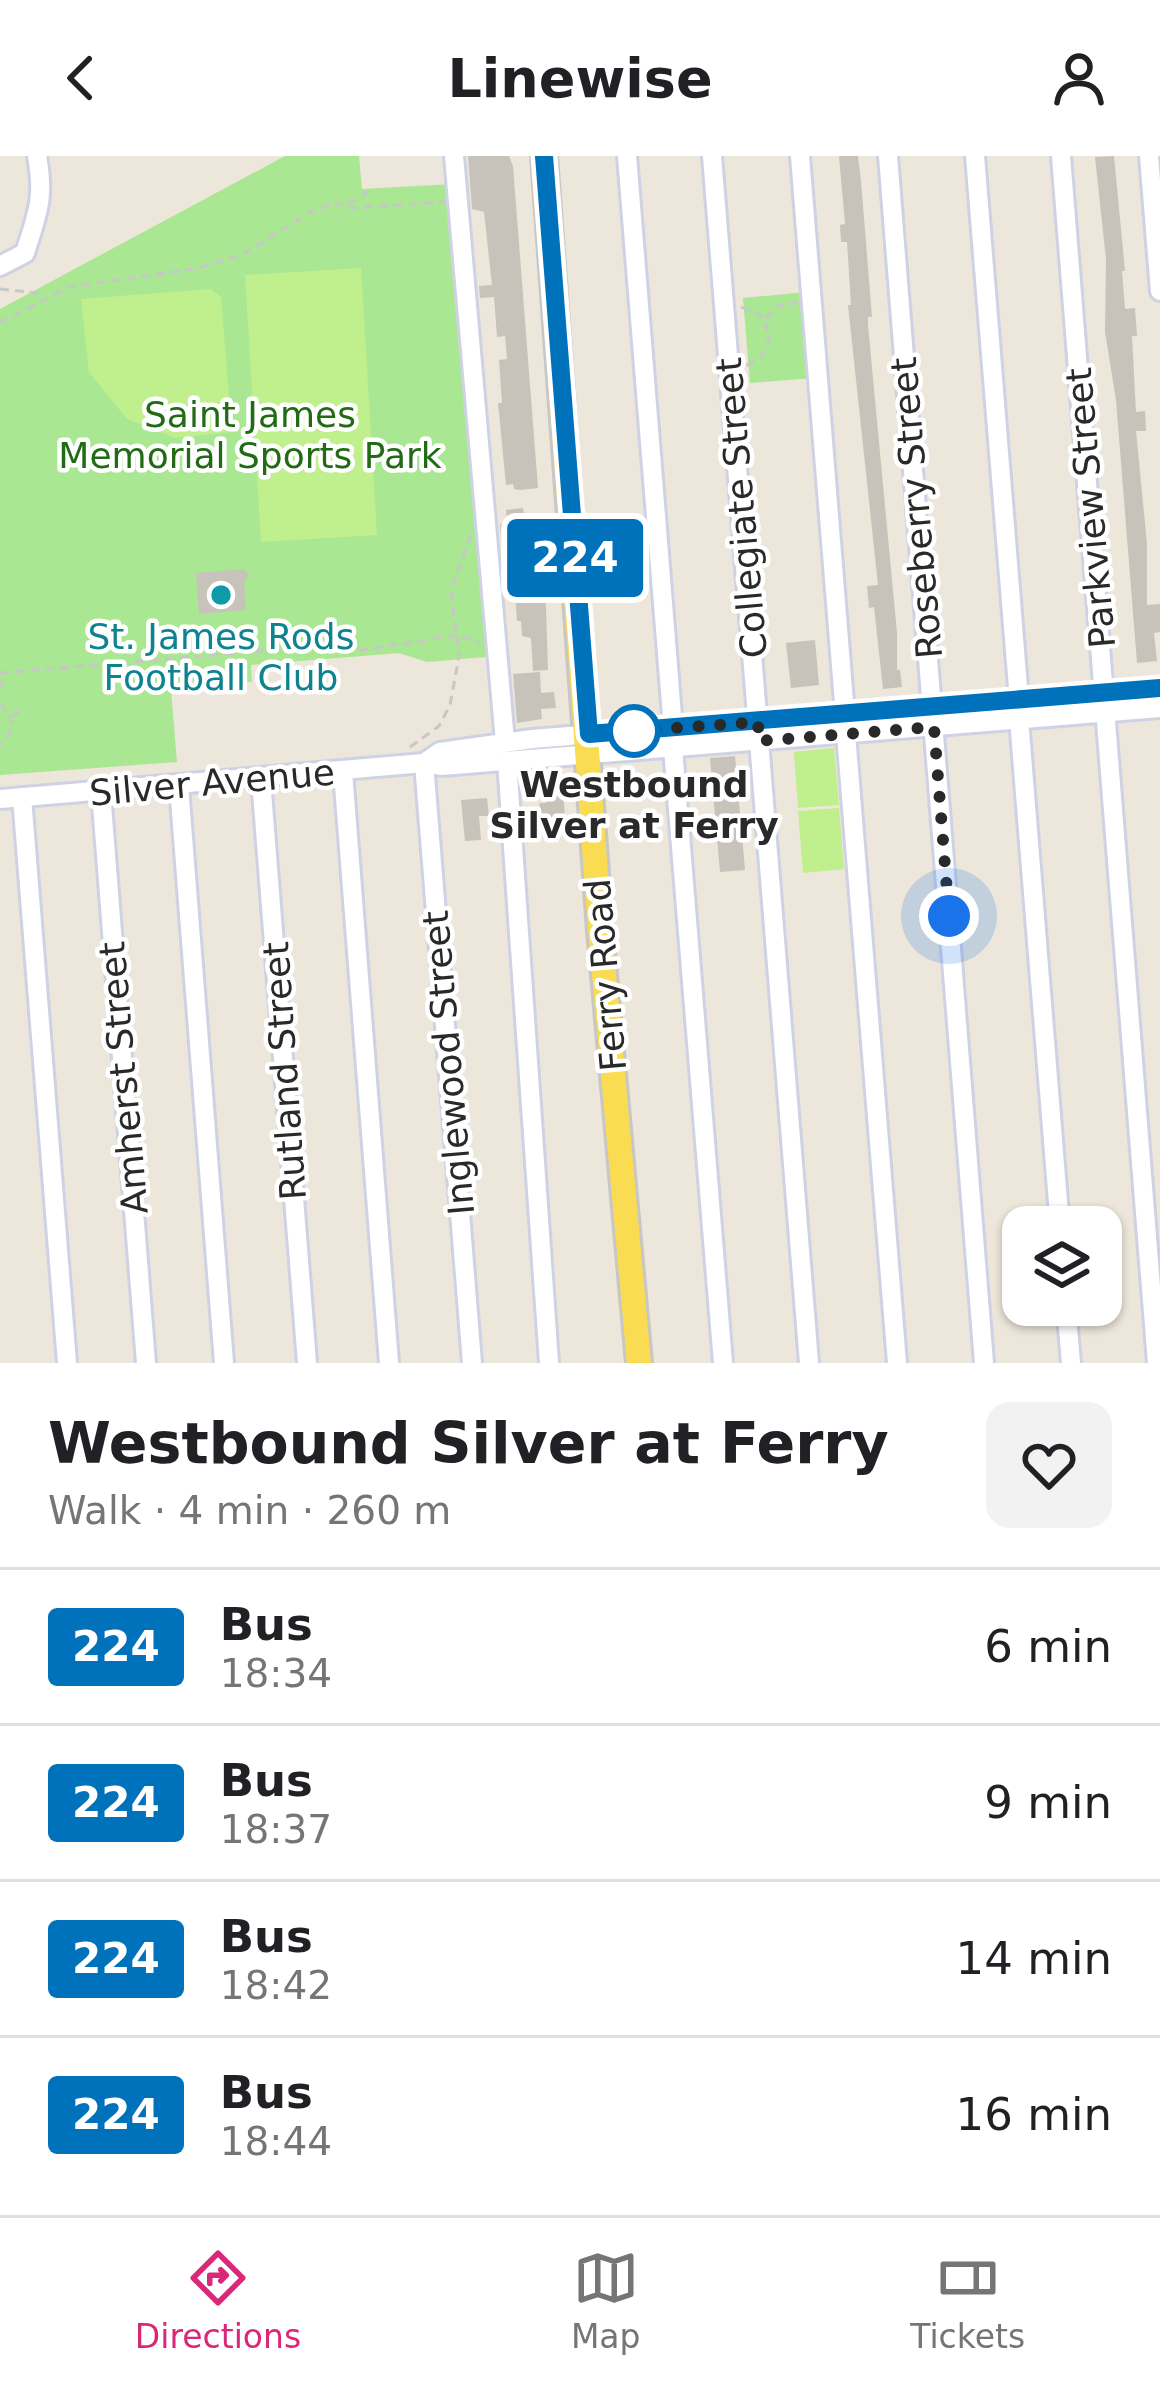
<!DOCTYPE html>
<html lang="en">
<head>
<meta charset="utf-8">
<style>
  body { margin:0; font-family:"DejaVu Sans",sans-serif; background:#f2f2f2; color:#202124; height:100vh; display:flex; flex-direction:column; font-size:45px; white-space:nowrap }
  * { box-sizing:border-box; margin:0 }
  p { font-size:39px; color:#757577 }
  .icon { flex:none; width:66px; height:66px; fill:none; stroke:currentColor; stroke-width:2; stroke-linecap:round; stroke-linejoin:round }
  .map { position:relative; height:1207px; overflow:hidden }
  .details { display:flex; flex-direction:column; background:#fff; flex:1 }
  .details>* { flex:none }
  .badge { padding:0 24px; border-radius:9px; font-size:42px; line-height:78px }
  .buttons { position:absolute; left:1002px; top:1050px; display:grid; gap:24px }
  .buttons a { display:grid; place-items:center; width:120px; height:120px; border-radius:24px; background:#fff; box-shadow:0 3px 9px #0004; font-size:60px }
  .you { position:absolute; width:60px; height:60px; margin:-30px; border:9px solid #fff; border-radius:50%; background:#1a73e8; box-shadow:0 0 0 18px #1a73e833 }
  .map>.badge { position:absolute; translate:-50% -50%; box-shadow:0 0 0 6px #fff }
  .round { display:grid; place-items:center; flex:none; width:126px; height:126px; border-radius:24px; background:#f2f2f2 }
  .overview { display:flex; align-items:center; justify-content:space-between; height:204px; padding:0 48px }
  h1 { font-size:57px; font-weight:700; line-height:90px }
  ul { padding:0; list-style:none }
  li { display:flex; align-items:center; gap:36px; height:156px; padding:0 48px; border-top:3px solid #e0e0e0 }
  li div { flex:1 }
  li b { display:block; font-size:45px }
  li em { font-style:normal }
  li .badge { min-width:132px; font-weight:700; text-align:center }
  header { display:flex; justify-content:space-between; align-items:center; height:156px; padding:0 48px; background:#fff; font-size:54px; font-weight:700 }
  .dock { display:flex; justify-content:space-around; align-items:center; height:168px; border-top:3px solid #e0e0e0; background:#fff; font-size:33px; color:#757577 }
  .dock a { display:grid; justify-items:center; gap:6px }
  .dock .current { color:#db2777 }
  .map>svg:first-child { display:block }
</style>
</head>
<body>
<header><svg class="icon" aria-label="back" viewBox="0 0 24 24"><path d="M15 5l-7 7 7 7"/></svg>Linewise<svg class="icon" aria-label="person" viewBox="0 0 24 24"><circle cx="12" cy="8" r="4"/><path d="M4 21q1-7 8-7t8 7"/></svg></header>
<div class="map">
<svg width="1160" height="1207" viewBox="0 0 1160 1207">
  <rect width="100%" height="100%" fill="#ede6da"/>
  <g fill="#aae792">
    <path d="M285,0H359L362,33L453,28L497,500L427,506L399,497L251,509L252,526L171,534L177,606L0,619V153Z"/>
    <path d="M807,136L814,222L750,227L743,142Z"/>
  </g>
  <g fill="#c0ef8d">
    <path d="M361,112L377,379L261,386L245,119Z"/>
    <path d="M211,133L221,141L232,276L175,282L127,263L89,216L81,143Z"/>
    <path d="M834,592L839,649L798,652L794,596Z"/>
    <path d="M839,652L844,713L803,717L798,655Z"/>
  </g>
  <g fill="#c8c3ba">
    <path d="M468,0H509L513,10L538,332L520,334L514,333L513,328L506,329L498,247H502L499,204L507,203L505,180L497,181L494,141L480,142L479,130L492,129L484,56L472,53Z"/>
    <path d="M839,0H858L861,25L872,161H868V169L897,477V514H900L902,531L883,533L874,451L869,452L867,430L878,429L848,149H851L847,86H841L840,69L845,68Z"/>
    <path d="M1114,0L1125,115H1122L1125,153L1135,152L1137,180H1132L1136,256L1145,255L1146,275H1136L1147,388V449L1160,448V476L1154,477L1157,505L1137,507L1116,244L1105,176L1106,103L1095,1Z"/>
    <path d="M523,352L527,377L542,375L544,391L548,514L533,515L531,482L522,480L521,465H517L515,438L523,437L522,426L527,425L525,405L517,406L516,391L502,392L500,368L507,367L506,354Z"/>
    <path d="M243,413L249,419L244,425L246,454L199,458L196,417Z"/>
    <path d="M815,484L819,529L791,532L786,487Z"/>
    <path d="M540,516L541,537L554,536L556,552L541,553L542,563L517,567L513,518Z"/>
    <path d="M735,600L745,714L720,716L710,602Z"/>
    <path d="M561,614L566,671L546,673L539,647H546L543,616Z"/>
    <path d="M487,642L489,660H479L481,684L465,685L461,644Z"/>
  </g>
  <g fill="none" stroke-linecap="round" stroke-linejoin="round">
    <defs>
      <g id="minor">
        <path d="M454,0L505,586"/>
        <path d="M627,0L673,572"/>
        <path d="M712,0L809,1207"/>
        <path d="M800,0L845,559"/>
        <path d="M888,0L984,1207"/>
        <path d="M975,0L1019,544"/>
        <path d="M1061,0L1157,1207"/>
        <path d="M1149,0L1160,135"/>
        <path d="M0,110L25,97C37,58 45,43 37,0"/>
        <path d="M1019,563L1060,1071"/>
        <path d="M846,578L897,1207"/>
        <path d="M673,592L723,1207"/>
        <path d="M507,605L549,1207"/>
        <path d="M424,607L440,596L532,583L1160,532"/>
        <path d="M424,607L472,1207"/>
        <path d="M343,616L389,1207"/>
        <path d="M261,623L307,1207"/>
        <path d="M179,630L224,1207"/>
        <path d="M101,636L146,1207"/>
        <path d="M22,641L67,1207"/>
        <path d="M0,643L424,607L442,610L1160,552"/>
        <path d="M1066,1149L1071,1207"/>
      </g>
      <path id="major" d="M544,0L600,774L639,1207"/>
    </defs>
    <use href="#minor" stroke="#cfd2e4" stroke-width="24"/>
    <use href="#major" stroke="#c7c7c7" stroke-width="30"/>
    <g stroke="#c7c7c7" stroke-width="3" stroke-dasharray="9 6" stroke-linecap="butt">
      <path d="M348,47L362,41L371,32"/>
      <path d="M0,133L46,138"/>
      <path d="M741,151L763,161L770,181L762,200L746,210"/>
      <path d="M766,163L775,151L798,146"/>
      <path d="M0,166L70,131L200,112L245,97L309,57L334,47L352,52L445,46"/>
      <path d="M0,517L309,491L363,494L457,479L480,487"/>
      <path d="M161,521L162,505"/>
      <path d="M0,533L5,518"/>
      <path d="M0,548L10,559L12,573L0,590"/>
      <path d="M12,560L25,552"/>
      <path d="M410,591L439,570L450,549L459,500L451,435L471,378"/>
    </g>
    <use href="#minor" stroke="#fff" stroke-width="18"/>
    <use href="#major" stroke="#fadc52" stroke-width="24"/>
  </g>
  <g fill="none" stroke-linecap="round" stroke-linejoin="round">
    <defs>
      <path id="line" d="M544,0L589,578L1160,532"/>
    </defs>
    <use href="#line" stroke="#fff" stroke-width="27"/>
    <use href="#line" stroke="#0072bc" stroke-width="18"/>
    <path stroke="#292929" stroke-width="12" stroke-dasharray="0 21.6" d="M634,575L758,566L759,585L934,571L949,760"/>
  </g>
  <circle fill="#0f9aa8" stroke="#fff" stroke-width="4.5" cx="221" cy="439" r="12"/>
  <circle fill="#fff" stroke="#0072bc" stroke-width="6" cx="634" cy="575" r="24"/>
  <g text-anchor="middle" stroke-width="9" stroke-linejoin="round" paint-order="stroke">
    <g font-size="36" fill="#226b15" stroke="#fff">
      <text x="250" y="271">Saint James<tspan x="250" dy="41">Memorial Sports Park</tspan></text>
    </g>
    <g font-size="36" fill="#292929" stroke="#fff">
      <text transform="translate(741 352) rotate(-95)" y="13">Collegiate Street</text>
      <text transform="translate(916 352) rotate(-95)" y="13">Roseberry Street</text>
      <text transform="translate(1090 352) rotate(-95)" y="13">Parkview Street</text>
      <text transform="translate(212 626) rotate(-5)" y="13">Silver Avenue</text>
      <text transform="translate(605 819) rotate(-95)" y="13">Ferry Road</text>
      <text transform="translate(448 907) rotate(-95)" y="13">Inglewood Street</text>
      <text transform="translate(284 915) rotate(-94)" y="13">Rutland Street</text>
      <text transform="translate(123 922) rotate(-95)" y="13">Amherst Street</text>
    </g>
    <g font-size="36" fill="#0d838f" stroke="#fff">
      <text x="221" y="493">St. James Rods<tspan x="221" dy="41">Football Club</tspan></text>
    </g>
    <g font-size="36" font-weight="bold" fill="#292929" stroke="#fff">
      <text x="634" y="641">Westbound<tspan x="634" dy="41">Silver at Ferry</tspan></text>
    </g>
  </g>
</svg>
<div class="buttons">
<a><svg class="icon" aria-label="layers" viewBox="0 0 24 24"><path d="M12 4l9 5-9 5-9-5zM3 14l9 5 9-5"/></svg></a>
</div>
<div class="you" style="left:949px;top:760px"></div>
<b class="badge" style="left:575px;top:402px;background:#0072bc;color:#fff">224</b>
</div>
<section class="details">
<div class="overview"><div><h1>Westbound Silver at Ferry</h1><p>Walk · 4 min · 260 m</p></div><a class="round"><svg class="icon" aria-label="heart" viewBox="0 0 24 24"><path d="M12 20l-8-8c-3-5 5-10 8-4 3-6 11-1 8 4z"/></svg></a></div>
<ul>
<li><span class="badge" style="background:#0072bc;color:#fff">224</span><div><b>Bus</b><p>18:34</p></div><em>6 min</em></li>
<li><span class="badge" style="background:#0072bc;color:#fff">224</span><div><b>Bus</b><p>18:37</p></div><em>9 min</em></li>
<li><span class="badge" style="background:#0072bc;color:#fff">224</span><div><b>Bus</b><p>18:42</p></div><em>14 min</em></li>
<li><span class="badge" style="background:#0072bc;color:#fff">224</span><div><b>Bus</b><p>18:44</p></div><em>16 min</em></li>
</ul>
</section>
<nav class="dock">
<a class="current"><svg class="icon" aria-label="directions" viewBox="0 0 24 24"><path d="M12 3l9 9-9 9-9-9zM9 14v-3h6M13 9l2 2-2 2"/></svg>Directions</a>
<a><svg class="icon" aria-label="map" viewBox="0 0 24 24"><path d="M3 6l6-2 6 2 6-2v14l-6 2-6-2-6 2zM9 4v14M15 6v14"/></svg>Map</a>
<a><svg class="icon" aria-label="tickets" viewBox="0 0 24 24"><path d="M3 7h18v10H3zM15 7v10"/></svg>Tickets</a>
</nav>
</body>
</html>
